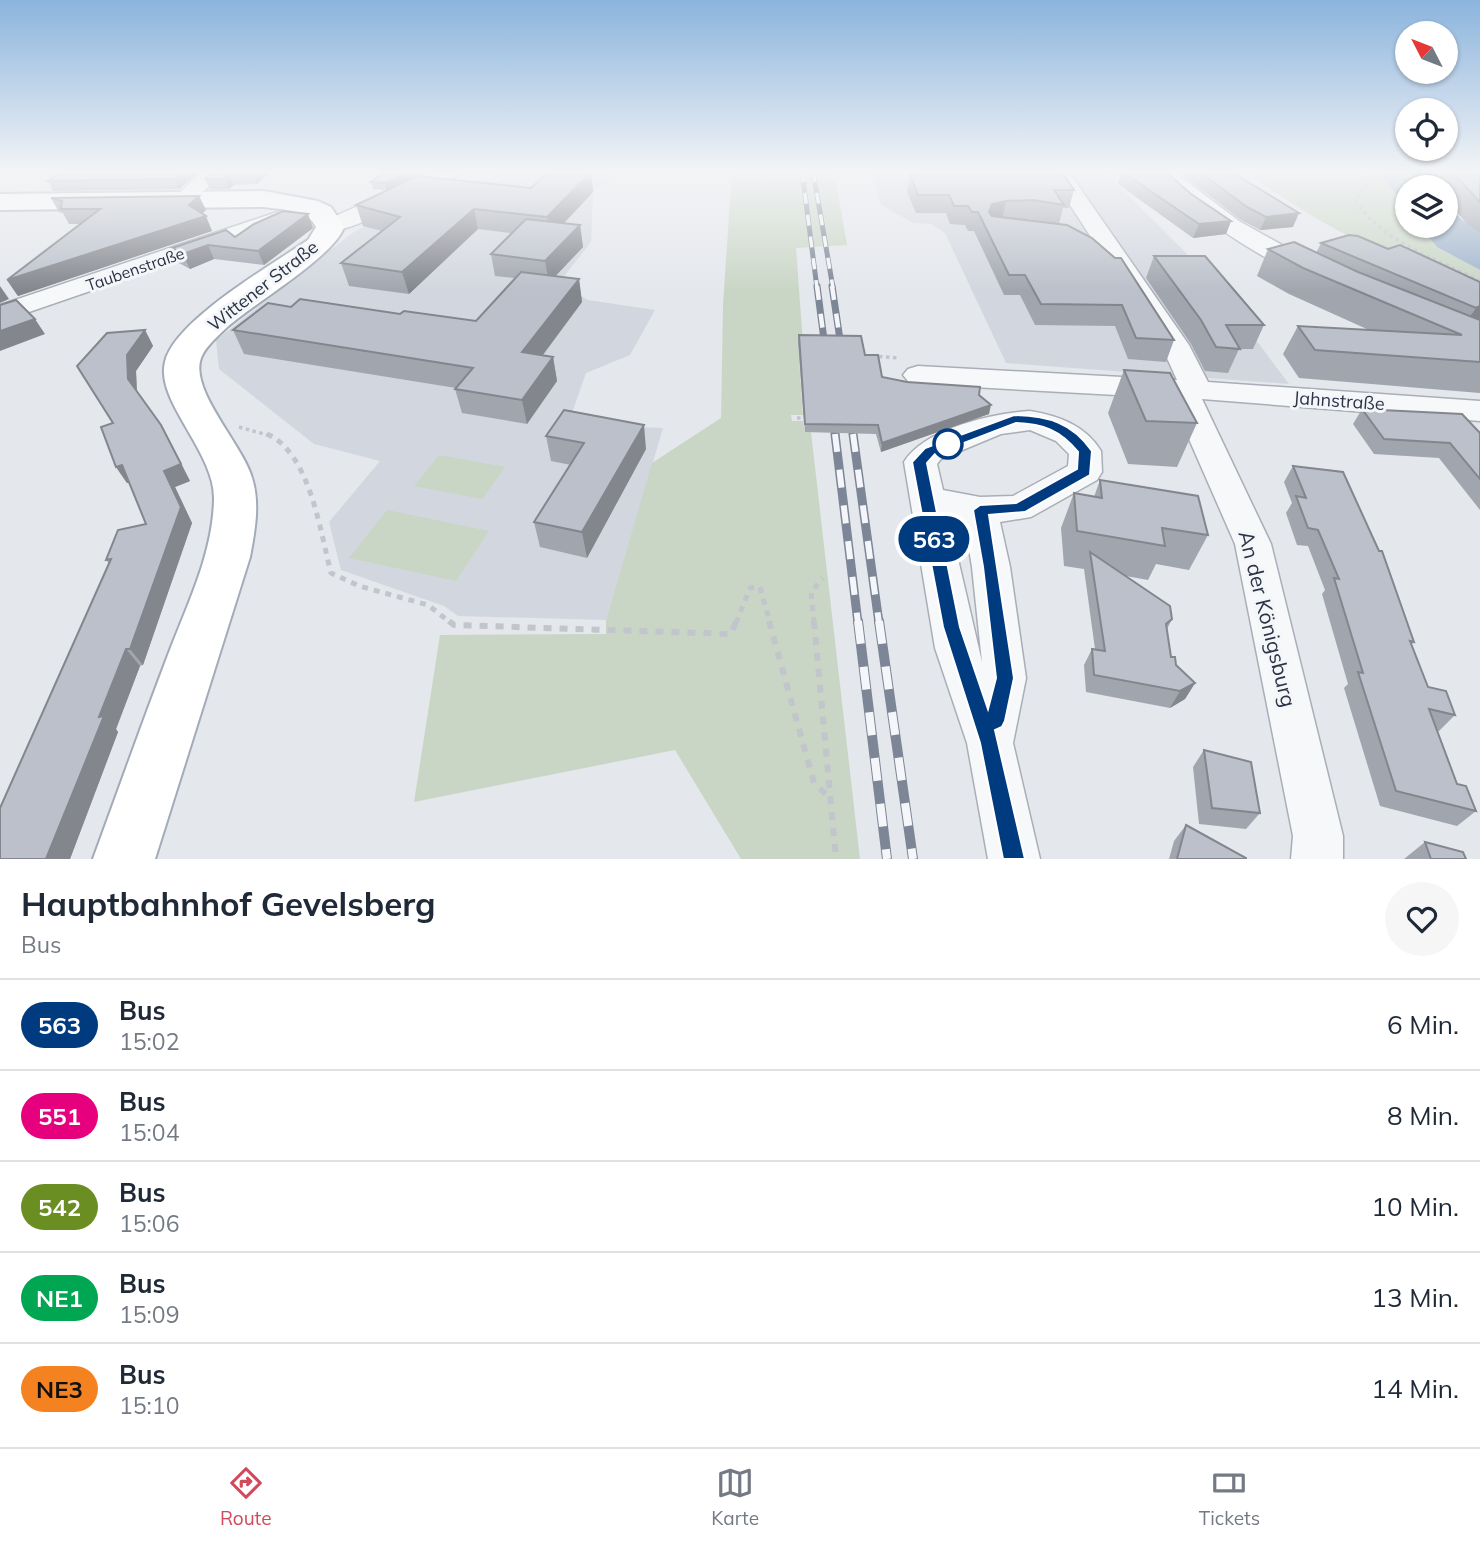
<!DOCTYPE html>
<html lang="de">
<head>
<meta charset="utf-8">
<style>
  body { margin:0; font-family:Mulish,sans-serif; background:#f6f6f7; color:#1f2937; height:100vh; display:flex; flex-direction:column; font-size:26px; white-space:nowrap }
  * { box-sizing:border-box; margin:0 }
  p { font-size:23px; color:#747a83 }
  .icon { flex:none; width:38px; height:38px; fill:none; stroke:currentColor; stroke-width:2; stroke-linecap:round; stroke-linejoin:round }
  .map { position:relative; height:859px; overflow:hidden }
  .drawer { display:flex; flex-direction:column; background:#fff; flex:1 }
  .drawer>* { flex:none }
  .badge { padding:0 14px; border-radius:23px; font-size:24px; line-height:46px }
  .needle { width:46px; rotate:312deg }
  .buttons { position:absolute; left:1395px; top:21px; display:grid; gap:14px }
  .buttons a { display:grid; place-items:center; width:63px; height:63px; border-radius:50%; background:#fff; box-shadow:0 2px 5px #0004; font-size:35px }
  .map>.badge { position:absolute; translate:-50% -50%; box-shadow:0 0 0 4px #fff }
  .round { display:grid; place-items:center; flex:none; width:74px; height:74px; border-radius:37px; background:#f6f6f7 }
  .headline { display:flex; align-items:center; justify-content:space-between; height:119px; padding:0 21px }
  h1 { font-size:33px; font-weight:700; line-height:52px }
  ul { padding:0; list-style:none }
  li { display:flex; align-items:center; gap:21px; height:91px; padding:0 21px; border-top:2px solid #e0e1e3 }
  li div { flex:1 }
  li b { display:block; font-size:26px }
  li em { font-style:normal }
  li .badge { min-width:77px; font-weight:700; text-align:center }
  .menu { display:flex; justify-content:space-around; align-items:center; height:98px; border-top:2px solid #e0e1e3; background:#fff; font-size:19px; color:#747a83 }
  .menu a { display:grid; justify-items:center; gap:4px }
  .menu .active { color:#d1495b }
  .map>svg:first-child { display:block }
</style>
</head>
<body>
<div class="map">
<svg width="1480" height="859" viewBox="0 0 1480 859">
  <rect width="100%" height="100%" fill="#e4e7ec"/>
  <g fill="#d2d6de">
    <path d="M519,171L614,176L593,192L591,242L558,284L588,300L655,310L630,355L586,373L568,424L663,428L606,620L458,616L444,606L341,570L329,522L380,461L314,444L219,369L216,340L351,234L428,190Z"/>
    <path d="M834,171H1104L1205,272L1289,384L1006,363L945,233L931,224L913,223L881,205L871,173Z"/>
  </g>
  <g fill="#c9d6c5">
    <path d="M732,171H834L847,245L796,248L803,344H798L803,415H791L792,421H803L805,432H811L860,859H741L675,750L414,802L440,635L606,634V620L652,463L721,418L723,305Z"/>
    <path d="M1251,171H1378L1407,208V226H1420L1437,247L1480,270V300C1401,263 1322,228 1251,175Z"/>
    <path d="M439,455L505,467L482,499L414,486Z"/>
    <path d="M387,510L489,531L456,581L349,558Z"/>
  </g>
  <g fill="#9fb4cc">
    <path d="M1378,171H1420L1435,187H1407V208Z"/>
    <path d="M1446,199L1451,205L1450,210L1480,234V270L1437,247L1420,226H1446Z"/>
  </g>
  <g fill="none" stroke-linecap="round" stroke-linejoin="round">
    <defs>
      <g id="minor">
        <path d="M203,171H225L191,203H177L173,199L177,195Z"/>
        <path d="M436,171H461L458,175C433,188 345,237 322,232L319,227L322,222Z"/>
        <path d="M1048,171H1068L1189,345L1208,382L1480,401V421L1202,399L1271,544L1343,836V859H1291L1293,836L1235,544L1171,398L918,384L908,381L903,375L908,369L918,366L1177,380L1161,345Z"/>
        <path d="M1151,171H1173L1239,221L1318,265L1321,270L1318,275C1312,277 1308,278 1302,275C1268,264 1171,200 1151,171Z"/>
        <path d="M283,210L291,212L294,217L291,222L0,322V305Z"/>
        <path d="M1030,411C1059,416 1085,425 1101,451L1102,472L1097,480L1031,517L1000,522L1010,567L1026,678L1013,743L1040,859H988L967,743L935,648L904,462C924,429 993,413 1030,411ZM1030,430L1056,441L1069,454L1068,466L1013,496L980,497L943,490L937,464L941,459L1001,434ZM948,516L964,519L972,567L982,662Z"/>
      </g>
      <path id="major" d="M264,191L318,201L331,207L344,227C334,257 252,304 224,330C216,338 205,347 201,358C189,390 243,445 252,478C260,503 255,531 250,557L155,859H93C118,791 142,723 168,655C187,605 213,554 214,499C215,452 155,401 165,362C174,321 273,264 308,240L316,227C307,209 283,210 264,207L0,210V194Z"/>
    </defs>
    <use href="#minor" stroke="#a9aeb7" stroke-width="3"/>
    <use href="#major" stroke="#a3abb8" stroke-width="4"/>
    <g stroke="#c2c5cb" stroke-width="3.5" stroke-dasharray="3.5 3.5" stroke-linecap="butt">
      <path d="M1365,171L1369,182L1355,200C1382,242 1437,259 1480,281"/>
      <path d="M872,356L899,358"/>
      <path d="M797,418H805"/>
      <path d="M239,427L271,436"/>
    </g>
    <g stroke="#c2c5cb" stroke-width="5" stroke-dasharray="6 6" stroke-linecap="butt">
      <path d="M267,434C310,453 320,531 331,573L359,586L428,605L451,623"/>
      <path d="M736,623L750,588L760,587L770,623"/>
      <path d="M814,623L811,592L823,578"/>
    </g>
    <g stroke="#c2c5cb" stroke-width="6" stroke-dasharray="8 8" stroke-linecap="butt">
      <path d="M449,621L454,625L731,634L736,621"/>
      <path d="M769,621L814,783L829,797"/>
      <path d="M814,621L836,859"/>
    </g>
    <use href="#minor" fill="#f7f8fa" fill-rule="evenodd"/>
    <use href="#major" fill="#fff" fill-rule="evenodd"/>
    <defs>
      <g id="rail-far3">
        <path d="M802,171L817,288"/>
        <path d="M813,171L833,288"/>
      </g>
      <g id="rail-far2">
        <path d="M817,286L826,355"/>
        <path d="M832,286L842,353"/>
        <path d="M833,414L836,436"/>
        <path d="M850,415L853,436"/>
      </g>
      <g id="rail-far1">
        <path d="M835,434L858,623"/>
        <path d="M853,434L879,623"/>
      </g>
      <g id="rail">
        <path d="M858,621L887,859"/>
        <path d="M879,621L913,859"/>
      </g>
    </defs>
    <use href="#rail-far3" stroke="#7d8696" stroke-width="5"/>
    <use href="#rail-far2" stroke="#7d8696" stroke-width="7"/>
    <use href="#rail-far1" stroke="#7d8696" stroke-width="9"/>
    <use href="#rail" stroke="#7d8696" stroke-width="10"/>
    <use href="#rail-far3" stroke="#f4f6f9" stroke-width="3.5" stroke-dasharray="11" stroke-linecap="butt"/>
    <use href="#rail-far2" stroke="#f4f6f9" stroke-width="4.5" stroke-dasharray="14" stroke-linecap="butt"/>
    <use href="#rail-far1" stroke="#f4f6f9" stroke-width="6" stroke-dasharray="18" stroke-linecap="butt"/>
    <use href="#rail" stroke="#f4f6f9" stroke-width="8" stroke-dasharray="23" stroke-linecap="butt"/>
  </g>
  <g fill="#a1a5ae">
    <path d="M64,171H200L179,189L53,191L48,181Z"/>
    <path d="M213,171H272L257,184L234,185L229,189H210L205,179Z"/>
    <path d="M922,171H1061L1074,190L1069,208H1063L1059,224L1028,219H1016L1174,340L1166,362L1128,359L1115,326L1035,325L1020,295H1004L974,231H968L965,225L950,224L946,213H916L907,192L910,174L922,173Z"/>
    <path d="M1114,171H1165L1191,194L1231,221L1226,234L1193,238L1118,184L1120,177Z"/>
    <path d="M1177,171H1230L1293,227L1260,230L1241,220Z"/>
    <path d="M1427,171H1480V234L1467,224L1446,199V187H1435L1425,175Z"/>
    <path d="M591,172L593,192L564,223L580,225L583,247L555,276L579,279L582,302L543,355L553,357L557,381L527,424L462,413L455,389L456,388L244,354L233,330L291,307L400,314L476,321L514,278L495,276L491,254L511,233L478,229L409,294L349,286L341,263L382,231L363,226L356,205L387,190L373,189L371,182L419,176L531,188Z"/>
    <path d="M199,196L206,210L202,214L212,231L18,296L7,280L81,224H69L63,213L59,212L51,198Z"/>
    <path d="M313,228L264,265L214,259L190,269L179,263L172,248L235,237Z"/>
    <path d="M1321,243L1388,249L1480,282V393L1299,378L1283,354L1298,326L1369,330L1289,294L1257,276L1268,249L1316,253Z"/>
    <path d="M1154,256L1264,325L1253,349H1239L1228,373L1205,371L1191,344L1146,278Z"/>
    <path d="M145,330L153,346L136,371L137,392L170,441L190,481L175,487L192,523L143,665L140,666L116,729L118,732L70,859H0L109,563L106,560L146,524L129,483H127L116,467L113,423Z"/>
    <path d="M799,335L865,355L882,377L979,395L989,414L881,452L876,434L805,432L798,343Z"/>
    <path d="M1124,370L1197,423L1177,467L1128,464L1108,413Z"/>
    <path d="M1362,409L1480,433V510L1439,458L1374,454L1353,424Z"/>
    <path d="M546,436L646,449L587,558L540,547L534,522L571,465L551,461Z"/>
    <path d="M1293,466L1414,642L1411,645L1428,687L1455,715L1439,731H1437L1457,784L1476,811L1457,826L1380,806L1344,688L1348,684L1322,594L1325,590L1308,546L1297,545L1286,513L1292,503L1284,482Z"/>
    <path d="M1100,480L1208,535L1189,570L1156,564L1148,580L1126,576L1172,619L1167,629L1171,657L1176,665L1195,683L1185,699L1170,708L1086,692L1084,665L1092,649H1095L1084,569L1064,566L1061,528L1074,493L1094,497Z"/>
    <path d="M1204,750L1260,813L1246,829L1199,824L1193,767Z"/>
    <path d="M1186,825L1246,859H1169L1174,841Z"/>
    <path d="M1425,842L1466,859H1404Z"/>
  </g>
  <g fill="#83868d">
    <path d="M184,171H200L179,189L175,179Z"/>
    <path d="M257,171H272L257,184L253,174Z"/>
    <path d="M413,171H430L387,190L385,183Z"/>
    <path d="M591,172L593,192L550,238L547,217Z"/>
    <path d="M230,174L234,185L229,189L225,179Z"/>
    <path d="M199,196L206,210L195,220L189,205Z"/>
    <path d="M1006,201L1002,219L988,223L985,230L989,212L992,204Z"/>
    <path d="M474,209L478,229L409,294L402,272Z"/>
    <path d="M1299,213L1293,227L1260,230L1266,217Z"/>
    <path d="M308,214L313,228L264,265L258,251Z"/>
    <path d="M206,216L212,231L18,296L7,280Z"/>
    <path d="M1231,221L1226,234L1193,238L1199,224Z"/>
    <path d="M580,225L583,247L549,283L545,261Z"/>
    <path d="M208,245L214,259L190,269L183,254Z"/>
    <path d="M579,279L582,302L527,376L522,352Z"/>
    <path d="M0,286L9,299L0,303Z"/>
    <path d="M1480,306V321L1464,325L1476,308Z"/>
    <path d="M35,319L45,334L0,351V331Z"/>
    <path d="M145,330L153,346L136,371L137,395L128,379L127,355Z"/>
    <path d="M553,357L557,381L527,424L522,400Z"/>
    <path d="M991,405L989,414L881,452L882,443Z"/>
    <path d="M161,425L190,481L175,487L192,523L143,665L130,649L164,471Z"/>
    <path d="M644,425L646,449L587,558L582,532Z"/>
    <path d="M122,465L133,481L127,483L116,467Z"/>
    <path d="M126,649L140,666L116,729L118,732L70,859H46L99,717Z"/>
    <path d="M1195,683L1185,699L1170,708L1180,691Z"/>
  </g>
  <g fill="#bbc0ca" stroke="#83868d" stroke-width="2">
    <path d="M64,171H184L175,179L48,181Z"/>
    <path d="M213,171H257L253,174H230L225,179H205Z"/>
    <path d="M386,171H413L385,183L371,182Z"/>
    <path d="M550,171L591,172L547,217L474,209L402,272L341,263L400,217L356,205L417,176L531,188Z"/>
    <path d="M931,171H1061L1074,190H1054L1064,205L1033,200L1006,201L992,204L989,212L992,216L1067,225L1092,238L1115,258H1121L1174,340L1136,338L1122,305L1041,304L1025,275H1009L978,212H972L968,206H954L949,195H918L910,174L932,172Z"/>
    <path d="M1121,171H1165L1191,194L1231,221L1199,224Z"/>
    <path d="M1198,171H1230L1299,213L1266,217L1247,207Z"/>
    <path d="M1451,171H1480V202Z"/>
    <path d="M199,196L189,205L206,216L7,280L100,209H61L62,201L51,198Z"/>
    <path d="M283,211L308,214L258,251L208,245L183,254L172,248L226,230L235,237L254,224Z"/>
    <path d="M526,219L580,225L545,261L491,254Z"/>
    <path d="M1349,235L1358,236L1388,249L1400,245L1480,282V306L1476,308L1321,243Z"/>
    <path d="M1294,242L1358,272L1480,320V362L1315,350L1298,326L1462,335L1303,268L1268,249Z"/>
    <path d="M1154,256H1205L1264,325H1226L1240,349L1216,347L1201,320Z"/>
    <path d="M521,272L579,279L522,352L553,357L522,400L455,389L473,368L233,330L268,303L291,307L300,299L400,314L404,311L476,321Z"/>
    <path d="M16,300L35,319L0,331V305Z"/>
    <path d="M145,330L127,355L128,379L161,425L181,464L164,471L181,507L130,649H126L99,717L104,716L46,859H0V808L111,559L106,560L118,530L146,524L122,465L116,467L101,427L113,423L77,366L107,333Z"/>
    <path d="M799,335L861,336L865,355H878L882,377L907,382L980,387L979,395L991,405L882,443L878,425L805,424Z"/>
    <path d="M1124,370L1170,373L1197,423L1146,421Z"/>
    <path d="M1362,409L1462,414L1480,433V479L1450,443L1384,439Z"/>
    <path d="M564,410L644,425L582,532L534,522L584,443L546,436Z"/>
    <path d="M1293,466L1343,472L1379,551H1382L1414,642L1410,641L1428,687L1446,691L1455,715L1429,709L1457,784L1466,786L1476,811L1396,791L1358,672L1363,673L1334,578L1339,579L1318,530L1308,528L1296,496L1306,498Z"/>
    <path d="M1100,480L1198,496L1208,535L1162,528L1165,546L1077,531L1074,493L1102,498Z"/>
    <path d="M1090,552L1170,606L1172,619L1166,624L1171,657H1175L1176,665L1195,683L1180,691L1094,675L1092,649L1105,651Z"/>
    <path d="M1204,750L1251,762L1260,813L1212,808Z"/>
    <path d="M1186,825L1246,858V859H1177Z"/>
    <path d="M1425,842L1463,852L1466,859H1431Z"/>
  </g>
  <linearGradient id="sky" x2="0" y2="1"><stop stop-color="#8bb4dd"/><stop offset="0.59" stop-color="#f3f4f6"/><stop offset="1" stop-color="#f3f4f6" stop-opacity="0"/></linearGradient>
  <rect width="1480" height="291" fill="url(#sky)"/>
  <path fill="#003b80" stroke="#fff" stroke-width="2" fill-rule="evenodd" d="M1014,415C1048,416 1072,422 1092,451L1090,475L1025,512L989,515L1014,678L1005,721L1002,727L995,730L1025,859H1003L980,743L943,627L912,462L925,448ZM1016,423C1043,424 1060,430 1078,452L1077,469L1016,503L980,505L973,510L983,567L996,678L988,709L960,627L927,463L935,454Z"/>
  <circle fill="#fff" stroke="#003b80" stroke-width="3.5" cx="948" cy="444" r="14"/>
  <g text-anchor="middle" stroke-width="6" stroke-linejoin="round" paint-order="stroke">
    <g font-size="16" fill="#2b3445" stroke="#f4f6f9">
      <text transform="translate(135 269) rotate(-19)" y="6">Taubenstraße</text>
    </g>
    <g font-size="18" fill="#2b3445" stroke="#f4f6f9">
      <text transform="translate(263 286) rotate(-38)" y="6">Wittener Straße</text>
      <text transform="translate(1339 401) rotate(4)" y="6">Jahnstraße</text>
    </g>
    <g font-size="21" fill="#2b3445" stroke="#f4f6f9">
      <text transform="translate(1267 619) rotate(76)" y="7">An der Königsburg</text>
    </g>
  </g>
</svg>
<div class="buttons">
<a><svg class="needle" viewBox="-14 -14 28 28"><path d="M0-13l5 13h-10z" fill="#e53935"/><path d="M0 13l5-13h-10z" fill="#747a83"/></svg></a>
<a><svg class="icon" aria-label="locate" viewBox="0 0 24 24"><circle cx="12" cy="12" r="6"/><path d="M12 2v4M12 18v4M2 12h4M18 12h4"/></svg></a>
<a><svg class="icon" aria-label="layers" viewBox="0 0 24 24"><path d="M12 4l9 5-9 5-9-5zM3 14l9 5 9-5"/></svg></a>
</div>
<b class="badge" style="left:934px;top:539px;background:#003b80;color:#fff">563</b>
</div>
<section class="drawer">
<div class="headline"><div><h1>Hauptbahnhof Gevelsberg</h1><p>Bus</p></div><a class="round"><svg class="icon" aria-label="heart" viewBox="0 0 24 24"><path d="M12 20l-8-8c-3-5 5-10 8-4 3-6 11-1 8 4z"/></svg></a></div>
<ul>
<li><span class="badge" style="background:#003b80;color:#fff">563</span><div><b>Bus</b><p>15:02</p></div><em>6 Min.</em></li>
<li><span class="badge" style="background:#e6007e;color:#fff">551</span><div><b>Bus</b><p>15:04</p></div><em>8 Min.</em></li>
<li><span class="badge" style="background:#6b8e23;color:#fff">542</span><div><b>Bus</b><p>15:06</p></div><em>10 Min.</em></li>
<li><span class="badge" style="background:#00a651;color:#fff">NE1</span><div><b>Bus</b><p>15:09</p></div><em>13 Min.</em></li>
<li><span class="badge" style="background:#f58220;color:#111">NE3</span><div><b>Bus</b><p>15:10</p></div><em>14 Min.</em></li>
</ul>
</section>
<nav class="menu">
<a class="active"><svg class="icon" aria-label="directions" viewBox="0 0 24 24"><path d="M12 3l9 9-9 9-9-9zM9 14v-3h6M13 9l2 2-2 2"/></svg>Route</a>
<a><svg class="icon" aria-label="map" viewBox="0 0 24 24"><path d="M3 6l6-2 6 2 6-2v14l-6 2-6-2-6 2zM9 4v14M15 6v14"/></svg>Karte</a>
<a><svg class="icon" aria-label="tickets" viewBox="0 0 24 24"><path d="M3 7h18v10H3zM15 7v10"/></svg>Tickets</a>
</nav>
</body>
</html>
